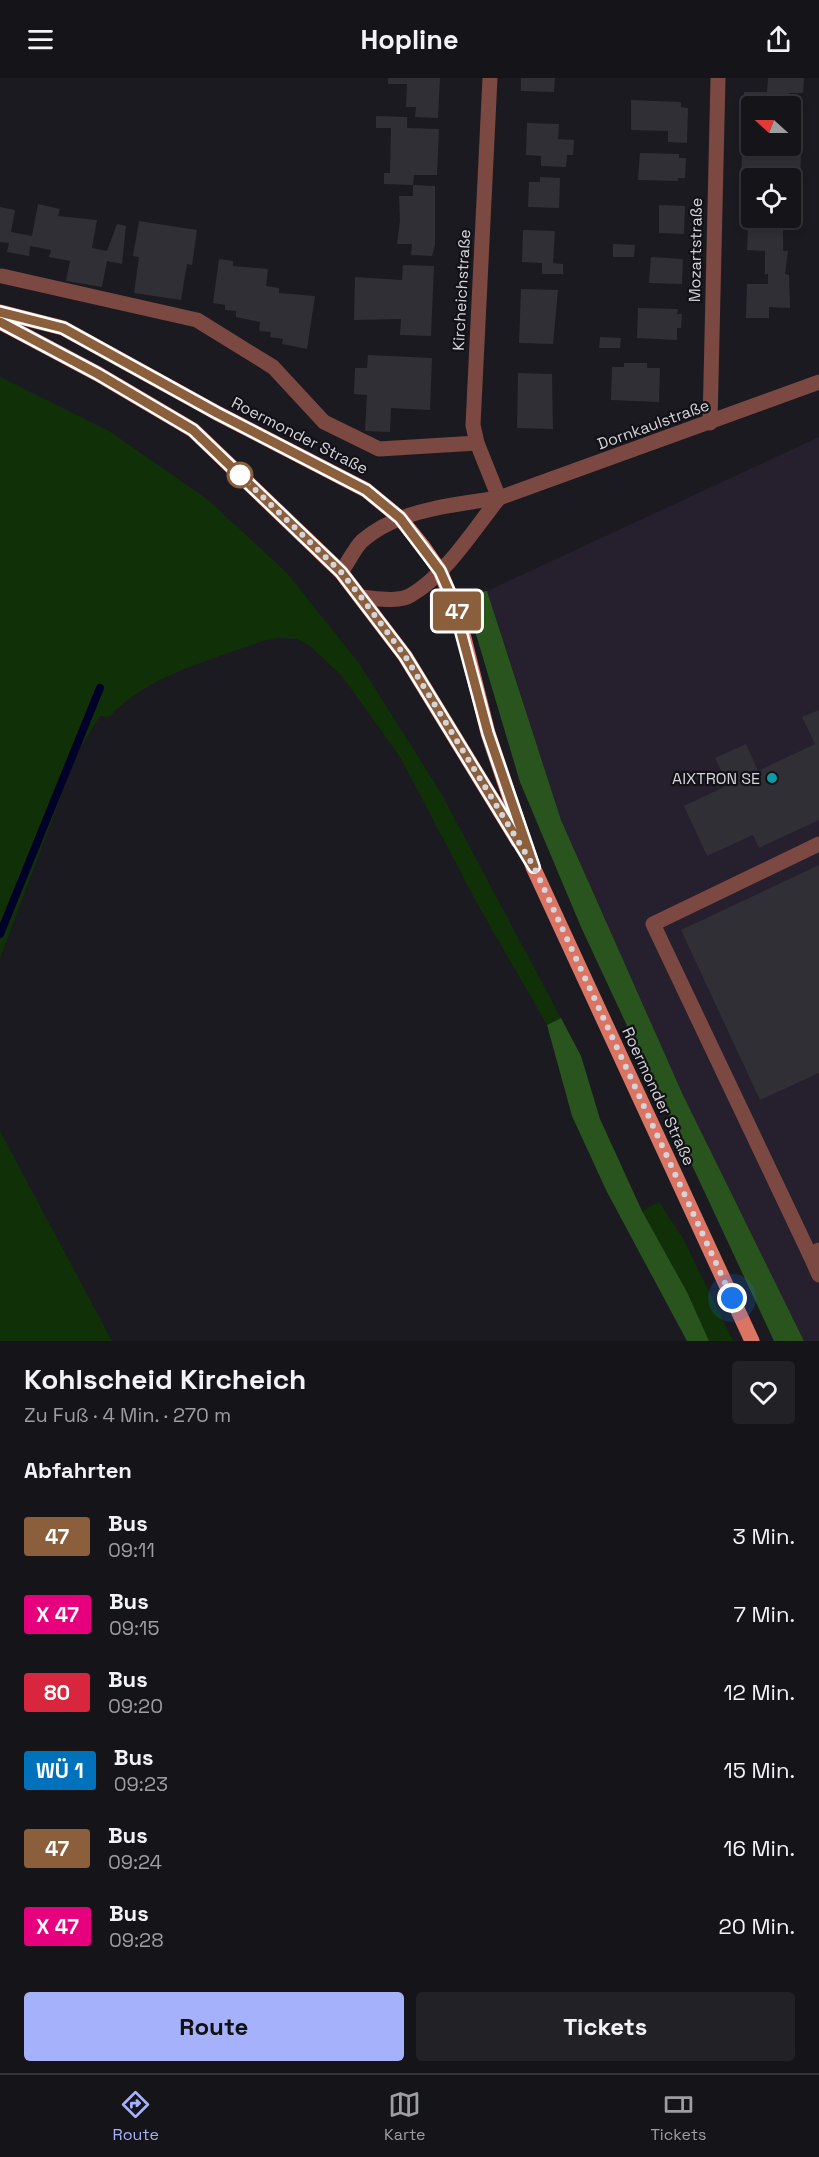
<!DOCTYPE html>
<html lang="de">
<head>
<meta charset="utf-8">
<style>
  body { margin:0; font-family:"Space Grotesk",sans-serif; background:#212126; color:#f1f3f6; height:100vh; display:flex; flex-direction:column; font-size:22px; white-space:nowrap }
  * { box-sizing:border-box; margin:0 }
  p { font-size:20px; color:#9d9ea2 }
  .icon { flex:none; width:33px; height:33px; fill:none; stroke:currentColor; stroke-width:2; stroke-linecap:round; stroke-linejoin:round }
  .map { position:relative; height:1263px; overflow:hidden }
  .sheet { display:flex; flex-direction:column; background:#141419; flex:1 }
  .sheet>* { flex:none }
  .badge { padding:0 12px; border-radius:4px; font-size:21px; line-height:39px }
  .needle { width:39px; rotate:291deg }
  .buttons { position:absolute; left:741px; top:18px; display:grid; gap:12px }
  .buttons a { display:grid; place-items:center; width:60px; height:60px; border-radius:6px; background:#141419; box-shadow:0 3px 9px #0003,0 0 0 2px #333338; font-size:30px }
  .you { position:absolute; width:30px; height:30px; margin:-15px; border:4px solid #fff; border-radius:50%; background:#1a73e8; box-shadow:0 0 0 9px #1a73e833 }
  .map>.badge { position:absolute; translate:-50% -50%; box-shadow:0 0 0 3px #fff }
  h2 { padding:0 24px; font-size:22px; line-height:54px }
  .round { display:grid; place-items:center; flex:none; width:63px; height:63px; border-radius:6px; background:#212126 }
  .summary { display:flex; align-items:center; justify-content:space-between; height:102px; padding:0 24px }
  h1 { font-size:28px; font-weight:800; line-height:45px }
  .button { display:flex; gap:12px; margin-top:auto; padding:12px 24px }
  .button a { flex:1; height:69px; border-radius:6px; background:#a6b1fc; color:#111; font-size:24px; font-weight:800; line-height:69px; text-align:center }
  .button a+a { background:#212126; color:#f1f3f6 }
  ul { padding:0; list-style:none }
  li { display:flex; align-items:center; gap:18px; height:78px; padding:0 24px }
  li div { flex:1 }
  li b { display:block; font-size:22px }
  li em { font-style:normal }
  li .badge { min-width:66px; font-weight:700; text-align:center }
  header { display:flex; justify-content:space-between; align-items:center; height:78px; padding:0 24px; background:#141419; font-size:27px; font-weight:800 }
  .tabs { display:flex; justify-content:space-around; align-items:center; height:84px; border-top:2px solid #333338; background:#141419; font-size:16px; color:#9d9ea2 }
  .tabs a { display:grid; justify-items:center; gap:3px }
  .tabs .on { color:#a6b1fc }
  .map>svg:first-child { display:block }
</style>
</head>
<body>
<header><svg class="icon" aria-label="menu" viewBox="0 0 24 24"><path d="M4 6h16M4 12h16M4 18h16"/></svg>Hopline<svg class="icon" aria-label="share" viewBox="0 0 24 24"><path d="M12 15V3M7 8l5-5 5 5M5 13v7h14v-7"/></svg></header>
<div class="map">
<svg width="819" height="1263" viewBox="0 0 819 1263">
  <rect width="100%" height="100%" fill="#1b1a21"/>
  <path fill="#251f2e" d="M819,359V1263H804L683,1017L561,742L487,513Z"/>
  <g fill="#103007">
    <path d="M0,299L109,353L207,421L287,495L359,585L441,715L561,940L547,947L478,827L400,679L342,598L309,567L297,561L278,560L262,563C210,583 148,597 109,639L100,638L78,673L0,880Z"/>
    <path d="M0,1053L112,1263H0Z"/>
    <path d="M659,1124L684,1162L733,1263H709L687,1214L642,1133Z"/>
  </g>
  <g fill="#29541d">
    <path d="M487,513L561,742L683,1017L804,1263H774L581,849L520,704L464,516Z"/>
    <path d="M561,940L581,978L600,1041L642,1133L687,1214L709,1263H687L607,1114L572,1038L547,947Z"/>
  </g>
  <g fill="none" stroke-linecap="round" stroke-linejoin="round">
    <path stroke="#000029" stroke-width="8" d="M0,856L100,610"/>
  </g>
  <g fill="#302f36">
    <path d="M388,0H440L438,40L415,39L416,29H406L407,6H388Z"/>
    <path d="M521,0H555L554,14L521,13Z"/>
    <path d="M768,0H804L803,15H789L788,28H752V68H787V72L801,73L800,107H790V100H752V105H741L744,14H767Z"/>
    <path d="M631,22L681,24V29L688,30L687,65L668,64V53L631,52Z"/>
    <path d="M376,38L407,39V50L439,51L437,97H414L413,107L384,106V95H390L391,50H376Z"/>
    <path d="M527,45L559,46L558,61L574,62L573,77H567L566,89L541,88V78L526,77Z"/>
    <path d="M640,75L679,76V80H686L685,100H678V103L638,102Z"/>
    <path d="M540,99L560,100L559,130L528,129L529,104H540Z"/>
    <path d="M413,107L435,108V167L432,178L411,177L412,166H397L400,143L399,118H413Z"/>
    <path d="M38,126L60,131L58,138L97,142L92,170L107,173L117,146L126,148L122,186L107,183L102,209L66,203L70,183L49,179L51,172L30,168L29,178L7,174L9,165L0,164V129L15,132L11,154L32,158Z"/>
    <path d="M659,127L685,128L684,156L659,155Z"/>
    <path d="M749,127H752V140H783V173H788L785,196L789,197L790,230L769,229V240H746L747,206H768V196H765V173L747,172Z"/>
    <path d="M139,143L197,152L192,187L187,186L181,222L134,215L139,179L133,178Z"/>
    <path d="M523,152L555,153L553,185L563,186V196H542V185L522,184Z"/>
    <path d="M613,166L635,167L634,179H613Z"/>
    <path d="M651,179L683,181L682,206L649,205Z"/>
    <path d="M219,181L233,183V188L268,191L266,208L279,210V215L315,218L307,271L282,266L283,261L270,259L271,254L259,253L260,244L236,239V233L225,232V227L213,225Z"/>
    <path d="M403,187L434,188L431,258L400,257L401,241L354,242L355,199L402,202Z"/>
    <path d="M521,211L558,212L553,266L519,265Z"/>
    <path d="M638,230L678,231L677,236H682L681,250H677V262L637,260Z"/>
    <path d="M600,259L621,260L620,270H599Z"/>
    <path d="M368,277L432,280L430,332L391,330L390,354L365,353L367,317L354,316L355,290H367Z"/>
    <path d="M624,285H647V290H660L659,324L611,322L612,289H624Z"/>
    <path d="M518,295L552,296L553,351L517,350Z"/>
    <path d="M819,632V742L759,770L753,757L707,778L684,728L728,707L715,680L746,666L758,693L815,666L802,639Z"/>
    <path d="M819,787V995L760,1022L681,852Z"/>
  </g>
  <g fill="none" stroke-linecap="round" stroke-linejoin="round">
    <g stroke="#7b4941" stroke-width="15">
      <path d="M490,0L473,347L477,365L499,420"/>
      <path d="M2,198L197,242L273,289L324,344L379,371L477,365"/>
      <path d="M710,345L718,0"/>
      <path d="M341,494C348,485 354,471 362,463C399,431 453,427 499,420L819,304"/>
      <path d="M361,519C375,520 398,525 411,517C445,498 475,450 499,420"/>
      <path d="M819,766L653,846L810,1177L819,1172"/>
      <path d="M810,1177L819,1197"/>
    </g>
    <g stroke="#dc7464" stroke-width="15">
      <path d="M0,234L63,250L217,335L366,412L400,440L424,470L440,493L458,536L488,655L533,789L752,1263"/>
      <path d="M0,244L98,296L193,352L341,494L405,578L518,763"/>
    </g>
  </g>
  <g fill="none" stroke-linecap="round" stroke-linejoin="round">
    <defs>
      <path id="line" d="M0,234L63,250L217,335L366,412L400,440L440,493L452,520L488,655L534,789L405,578L341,494L193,352L98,296L0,244"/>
    </defs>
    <use href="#line" stroke="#fff" stroke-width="14"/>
    <use href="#line" stroke="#8b5e3c" stroke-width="9"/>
    <path stroke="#d5d4d8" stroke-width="6" stroke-dasharray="0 10.8" d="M240,397L341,494L361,519L405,578L534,789L732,1220"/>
  </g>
  <circle fill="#fff" stroke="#8b5e3c" stroke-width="3" cx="240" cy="397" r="12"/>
  <circle fill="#0f9aa8" stroke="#121117" stroke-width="2" cx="772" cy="700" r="6"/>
  <g text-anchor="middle" stroke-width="4.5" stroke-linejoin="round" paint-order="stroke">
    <g font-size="16" fill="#d5d4d8" stroke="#121117">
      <text transform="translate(695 172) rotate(-89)" y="6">Mozartstraße</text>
      <text transform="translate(461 212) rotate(-87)" y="6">Kircheichstraße</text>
      <text transform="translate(653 346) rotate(-20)" y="6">Dornkaulstraße</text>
      <text transform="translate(300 357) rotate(27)" y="6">Roermonder Straße</text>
      <text transform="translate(659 1018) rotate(65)" y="6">Roermonder Straße</text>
    </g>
    <g font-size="16" fill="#d5d4d8" stroke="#121117" text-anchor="end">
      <text x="760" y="706">AIXTRON SE</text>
    </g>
  </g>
</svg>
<div class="buttons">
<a><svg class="needle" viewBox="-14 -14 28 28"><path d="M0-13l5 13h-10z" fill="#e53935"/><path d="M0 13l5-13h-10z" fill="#9d9ea2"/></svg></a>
<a><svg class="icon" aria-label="locate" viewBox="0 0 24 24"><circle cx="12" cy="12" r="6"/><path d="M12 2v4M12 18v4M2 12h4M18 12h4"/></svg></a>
</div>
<div class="you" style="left:732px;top:1220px"></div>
<b class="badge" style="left:457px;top:533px;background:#8b5e3c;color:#fff">47</b>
</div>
<section class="sheet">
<div class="summary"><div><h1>Kohlscheid Kircheich</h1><p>Zu Fuß · 4 Min. · 270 m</p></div><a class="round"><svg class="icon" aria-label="heart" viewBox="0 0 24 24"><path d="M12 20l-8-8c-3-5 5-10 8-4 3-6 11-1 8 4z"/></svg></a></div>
<h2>Abfahrten</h2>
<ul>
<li><span class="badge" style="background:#8b5e3c;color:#fff">47</span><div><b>Bus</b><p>09:11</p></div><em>3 Min.</em></li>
<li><span class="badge" style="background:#e6007e;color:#fff">X 47</span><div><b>Bus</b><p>09:15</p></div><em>7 Min.</em></li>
<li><span class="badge" style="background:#d7263d;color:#fff">80</span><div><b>Bus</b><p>09:20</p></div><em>12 Min.</em></li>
<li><span class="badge" style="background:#0072bc;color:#fff">WÜ 1</span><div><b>Bus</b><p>09:23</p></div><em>15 Min.</em></li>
<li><span class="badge" style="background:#8b5e3c;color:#fff">47</span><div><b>Bus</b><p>09:24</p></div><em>16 Min.</em></li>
<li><span class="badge" style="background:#e6007e;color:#fff">X 47</span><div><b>Bus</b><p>09:28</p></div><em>20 Min.</em></li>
</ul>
<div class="button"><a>Route</a><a>Tickets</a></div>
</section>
<nav class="tabs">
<a class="on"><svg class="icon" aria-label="directions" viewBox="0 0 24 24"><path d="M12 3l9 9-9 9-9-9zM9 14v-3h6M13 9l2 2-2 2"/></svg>Route</a>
<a><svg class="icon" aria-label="map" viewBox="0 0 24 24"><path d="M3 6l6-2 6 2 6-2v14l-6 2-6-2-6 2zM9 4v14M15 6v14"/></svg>Karte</a>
<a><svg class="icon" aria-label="tickets" viewBox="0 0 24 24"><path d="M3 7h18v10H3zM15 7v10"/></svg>Tickets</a>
</nav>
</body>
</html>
